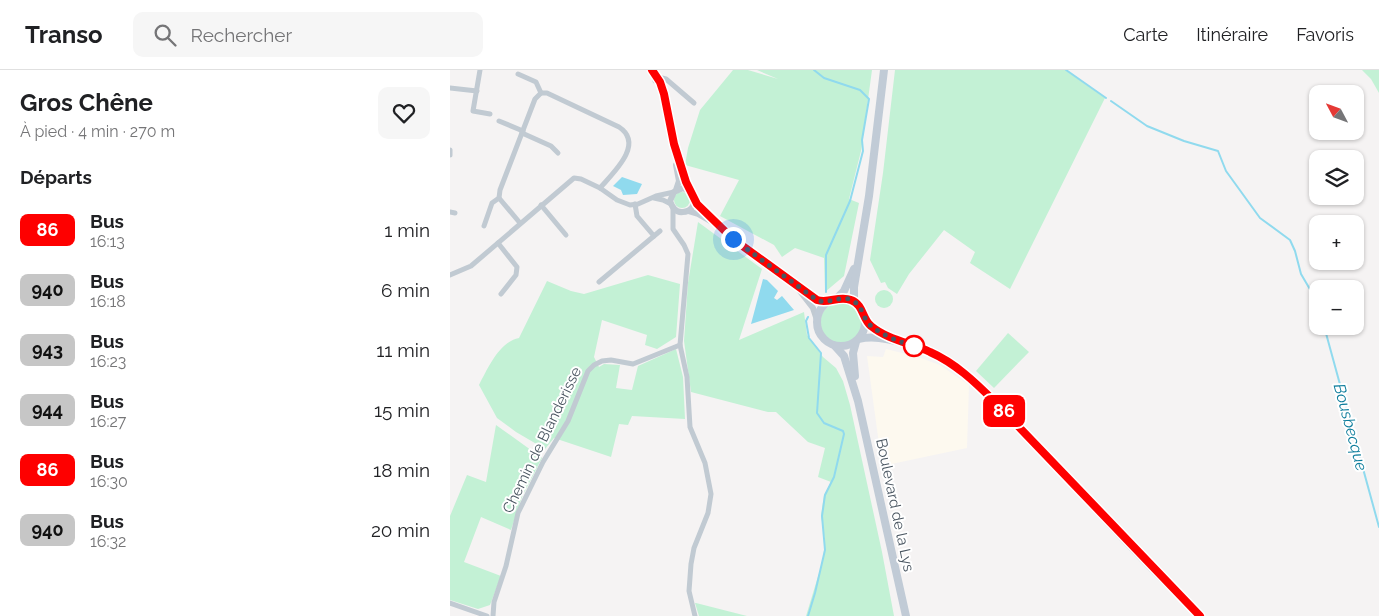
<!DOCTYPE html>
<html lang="fr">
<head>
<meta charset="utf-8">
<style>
  body { margin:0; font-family:Raleway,sans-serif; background:#f6f6f6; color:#202124; height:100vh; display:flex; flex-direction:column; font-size:19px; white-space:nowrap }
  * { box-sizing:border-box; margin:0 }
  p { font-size:16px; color:#757577 }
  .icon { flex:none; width:28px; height:28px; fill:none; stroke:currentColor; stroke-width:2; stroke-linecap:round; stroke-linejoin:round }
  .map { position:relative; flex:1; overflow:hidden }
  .details { display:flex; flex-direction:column; background:#fff; width:450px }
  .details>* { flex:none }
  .badge { padding:0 10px; border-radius:8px; font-size:18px; line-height:32px }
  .needle { width:32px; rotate:311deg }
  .tools { position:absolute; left:859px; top:15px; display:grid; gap:10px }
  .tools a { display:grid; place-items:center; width:55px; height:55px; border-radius:10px; background:#fff; box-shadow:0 1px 4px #0004; font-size:25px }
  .you { position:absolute; width:25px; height:25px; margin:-12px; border:4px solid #fff; border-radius:50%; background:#1a73e8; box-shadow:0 0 0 8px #1a73e833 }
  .map>.badge { position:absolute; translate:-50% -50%; box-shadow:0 0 0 2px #fff }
  h2 { padding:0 20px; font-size:19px; line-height:45px }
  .round { display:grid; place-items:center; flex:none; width:52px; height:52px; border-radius:10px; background:#f6f6f6 }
  .overview { display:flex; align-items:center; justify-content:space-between; height:85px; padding:0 20px }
  h1 { font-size:24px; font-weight:700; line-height:38px }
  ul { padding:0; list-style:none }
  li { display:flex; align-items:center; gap:15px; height:60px; padding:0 20px }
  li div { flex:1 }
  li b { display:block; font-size:19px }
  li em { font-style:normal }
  li .badge { min-width:55px; font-weight:700; text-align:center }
  header { display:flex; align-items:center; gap:30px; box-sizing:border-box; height:70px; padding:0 25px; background:#fff; border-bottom:1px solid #e0e0e0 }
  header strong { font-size:24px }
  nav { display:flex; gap:28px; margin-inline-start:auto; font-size:18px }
  .search { width:350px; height:45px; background:#f6f6f6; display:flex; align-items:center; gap:12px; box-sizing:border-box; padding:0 18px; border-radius:10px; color:#757577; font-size:19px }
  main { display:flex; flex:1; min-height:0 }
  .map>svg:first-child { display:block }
</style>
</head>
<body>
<header>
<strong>Transo</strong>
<div class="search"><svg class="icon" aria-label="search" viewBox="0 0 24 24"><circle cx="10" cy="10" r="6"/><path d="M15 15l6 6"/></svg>Rechercher</div>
<nav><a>Carte</a><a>Itinéraire</a><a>Favoris</a></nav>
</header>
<main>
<section class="details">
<div class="overview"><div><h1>Gros Chêne</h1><p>À pied · 4 min · 270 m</p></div><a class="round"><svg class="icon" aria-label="heart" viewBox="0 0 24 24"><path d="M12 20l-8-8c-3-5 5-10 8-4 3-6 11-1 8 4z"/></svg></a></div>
<h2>Départs</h2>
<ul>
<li><span class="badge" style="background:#fe0000;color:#fff">86</span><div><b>Bus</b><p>16:13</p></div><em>1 min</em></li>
<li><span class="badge" style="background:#c6c6c6;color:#111">940</span><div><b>Bus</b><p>16:18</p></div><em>6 min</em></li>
<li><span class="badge" style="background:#c6c6c6;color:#111">943</span><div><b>Bus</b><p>16:23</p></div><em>11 min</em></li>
<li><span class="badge" style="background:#c6c6c6;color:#111">944</span><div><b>Bus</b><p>16:27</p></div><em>15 min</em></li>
<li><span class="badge" style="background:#fe0000;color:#fff">86</span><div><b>Bus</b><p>16:30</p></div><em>18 min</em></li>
<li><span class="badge" style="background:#c6c6c6;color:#111">940</span><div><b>Bus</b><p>16:32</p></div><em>20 min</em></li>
</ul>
</section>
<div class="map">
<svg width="929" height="546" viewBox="0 0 929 546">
  <rect width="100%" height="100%" fill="#f5f3f3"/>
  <path fill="#fdf9ef" d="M436,279L468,287L490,295L519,315L517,378L432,396L417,286L433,287Z"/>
  <g fill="#c3f1d5">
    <path d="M283,0H298L328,9L307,0H422L411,81L399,129L409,133L394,206L375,222L374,188L345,178L332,187L324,175L270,146L289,110L235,95L238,78L250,40Z"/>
    <path d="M445,0H615L655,28L560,219L520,193L525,182L494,160L459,204L447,224L438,218L435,212L431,213L420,190L433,103Z"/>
    <path d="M912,0H929V23L921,9Z"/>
    <circle cx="232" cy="130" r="8"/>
    <path d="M248,152L312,199L289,270L354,242L357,265L373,287L386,298L393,311L400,335L432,482L444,546H356L373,490L375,470L371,446L374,425L381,412L368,407L375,378L358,372L326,342H318L241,322L234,271L238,213Z"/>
    <path d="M198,205L230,214L226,267L207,279L195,275L197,265L152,250L144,287L149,297L154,294L170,295L166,318L182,320L188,296L226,279L233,307L235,349L182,346L178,355L169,354L161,387L104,368L95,379L66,362L47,348L29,315C38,298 49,272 69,268L97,211L121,221L134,224Z"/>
    <circle cx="434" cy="229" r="9"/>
    <circle cx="391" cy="253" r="21"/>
    <path d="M558,263L579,282L544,318L526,301Z"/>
    <path d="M46,355L92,388L72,427L61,460L31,447L14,492L51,506L40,535L28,539L0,530V446L17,405L36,412Z"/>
    <path d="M245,533H246L297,546H249Z"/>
  </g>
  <g fill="#90daee">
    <path d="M172,107L192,114L187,124L173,125L171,120L163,116Z"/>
    <path d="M313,209L317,210L328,221L324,228L327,230L332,226L344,240L301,254Z"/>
  </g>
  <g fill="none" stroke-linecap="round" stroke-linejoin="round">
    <g stroke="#90daee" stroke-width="2">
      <path d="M364,0L374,8L410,20L419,29L412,70L413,81L400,131L376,185V222"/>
      <path d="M616,0L656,28"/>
      <path d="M661,31L697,56L734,71L768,81L776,101L810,148L840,170L845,181L851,204L868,233"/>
      <path d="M874,256L929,457"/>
      <path d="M358,546L365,523L375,480L372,446L375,425L384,407L394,364L393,361L374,353L367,343L371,283L359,268L356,251L358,247"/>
    </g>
    <g stroke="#c1cad2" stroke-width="5">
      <path d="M30,0L23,41L40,44"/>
      <path d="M205,11L212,8L216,9L244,33"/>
      <path d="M0,18L27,21"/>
      <path d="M91,23H97L169,57C195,74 163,103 150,118"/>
      <path d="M49,51L73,61"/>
      <path d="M72,63L101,76L108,83"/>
      <path d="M0,80V85"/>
      <path d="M49,128L70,153"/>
      <path d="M204,128L213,130L221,134"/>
      <path d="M185,134L187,146L204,166"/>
      <path d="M91,135L116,165"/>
      <path d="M223,137V159L234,175L238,184L230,275L237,307L240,357L255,393L261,424L258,443L244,478L241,494L239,521L245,546"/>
      <path d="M0,142L5,143"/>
      <path d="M34,156L42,133L49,128L50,120L85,29L91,23L86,12L68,4"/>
      <path d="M48,173L67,197L66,205L51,224"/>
      <path d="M0,205L21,196L124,108L131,109L150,118L167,130L180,135L188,134L206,126L224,122"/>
      <path d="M149,212L210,161"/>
      <path d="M0,533L37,546"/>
      <path d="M43,546L44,532L56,496L68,443L93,392L118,351L138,301L144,295L152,291L161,290L183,294L230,275"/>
    </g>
    <g stroke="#c1cad2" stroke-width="6">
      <path d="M203,0C221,27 220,63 230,93C232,100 234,108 237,115C239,120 244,124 244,129C245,136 240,142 233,142C226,143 222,137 220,131L224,122L233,118L241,122"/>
      <path d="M226,95L229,111L226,120"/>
      <path d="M245,130L265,153L283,169L367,230L372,231H380"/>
      <path d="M238,141L248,144L262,152"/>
      <path d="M349,220L363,238L367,250"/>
    </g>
    <g stroke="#c1cbd6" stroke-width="8">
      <circle cx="391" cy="252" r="24"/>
      <path d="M386,229L394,221L404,199"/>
      <path d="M408,235L404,229V217L419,126L434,0"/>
      <path d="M415,248L421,256L441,267"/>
      <path d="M409,269C433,262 482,281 502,295C535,317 560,348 587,376C641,433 693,492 750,546"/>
      <path d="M385,276L394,286L408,331L456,546"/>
      <path d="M405,306L403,283L406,272"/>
    </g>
  </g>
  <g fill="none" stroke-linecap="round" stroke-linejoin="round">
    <defs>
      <path id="line" d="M202,0L210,12L214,24L224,74L236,112L247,134L283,169L367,230C379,234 389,225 401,230C414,235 412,249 421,256C438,270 461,273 480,282C505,293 525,312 544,331L750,546"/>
    </defs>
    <use href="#line" stroke="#fff" stroke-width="11"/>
    <use href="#line" stroke="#fe0000" stroke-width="8"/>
    <path stroke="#4a5661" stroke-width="5" stroke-dasharray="0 9" d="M283,169L367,230C379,235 389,225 402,230C413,236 412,247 420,255C431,265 452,273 464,276"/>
  </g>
  <circle fill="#fff" stroke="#fe0000" stroke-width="2.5" cx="464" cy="276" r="10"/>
  <g text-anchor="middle" stroke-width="4" stroke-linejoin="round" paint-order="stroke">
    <g font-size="15" fill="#4a5661" stroke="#fff">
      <text transform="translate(92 370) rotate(-64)" y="5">Chemin de Blanderisse</text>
      <text transform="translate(445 435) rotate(78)" y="5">Boulevard de la Lys</text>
    </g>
    <g font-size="16" font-style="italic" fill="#0c7c9b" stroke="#fff">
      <text transform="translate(901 357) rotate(75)" y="6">Bousbecque</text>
    </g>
  </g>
</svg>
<div class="tools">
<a><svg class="needle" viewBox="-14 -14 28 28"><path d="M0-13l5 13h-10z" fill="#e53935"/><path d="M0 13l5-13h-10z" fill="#757577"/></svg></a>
<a><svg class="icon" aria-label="layers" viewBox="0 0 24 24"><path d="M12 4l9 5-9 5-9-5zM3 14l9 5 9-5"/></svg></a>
<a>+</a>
<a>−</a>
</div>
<div class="you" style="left:283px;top:169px"></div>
<b class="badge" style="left:554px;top:341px;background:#fe0000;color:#fff">86</b>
</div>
</main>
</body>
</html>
